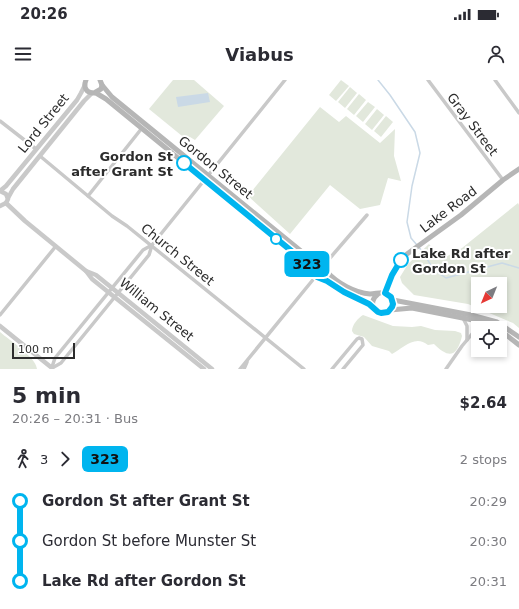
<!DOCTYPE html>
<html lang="en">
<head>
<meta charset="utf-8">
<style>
  body { margin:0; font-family:"DejaVu Sans",sans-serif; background:#f2f2f3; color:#2b2b33; height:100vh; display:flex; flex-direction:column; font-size:15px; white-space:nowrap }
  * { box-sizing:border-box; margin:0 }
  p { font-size:13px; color:#7c7c81 }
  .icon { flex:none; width:22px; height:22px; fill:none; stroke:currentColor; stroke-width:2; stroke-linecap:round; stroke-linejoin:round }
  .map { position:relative; height:289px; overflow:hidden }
  .sheet { display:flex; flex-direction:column; background:#fff; flex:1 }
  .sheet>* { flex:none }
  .badge { padding:0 8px; border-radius:6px; font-size:14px; line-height:26px }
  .needle { width:26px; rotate:223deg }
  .fabs { position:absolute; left:471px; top:197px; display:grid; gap:8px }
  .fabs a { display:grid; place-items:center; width:36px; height:36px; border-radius:0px; background:#fff; box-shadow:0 2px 6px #0003; font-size:20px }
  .scale { position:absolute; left:12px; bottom:10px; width:63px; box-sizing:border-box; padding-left:4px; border:2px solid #2c2c2c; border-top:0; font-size:11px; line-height:14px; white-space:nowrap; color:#2c2c2c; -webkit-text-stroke:3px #fff; paint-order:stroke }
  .map>.badge { position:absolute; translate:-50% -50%; box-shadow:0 0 0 2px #fff }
  .legs { display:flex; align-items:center; gap:6px; height:44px; padding:0 12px; font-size:13px }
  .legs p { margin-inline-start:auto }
  .headline { display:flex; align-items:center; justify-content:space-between; height:68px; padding:0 12px }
  h1 { font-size:22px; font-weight:700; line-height:30px }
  ul { padding:0 12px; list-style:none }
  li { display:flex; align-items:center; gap:14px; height:40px; font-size:15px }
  li i { display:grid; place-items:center; width:6px; height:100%; margin:0 5px; background:currentColor }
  li i::after { content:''; width:10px; height:10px; margin:-5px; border:3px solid; border-radius:50%; background:#fff }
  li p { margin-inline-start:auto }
  li:first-child i { background:linear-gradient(#0000 50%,currentColor 0) }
  li:last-child i { background:linear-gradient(currentColor 50%,#0000 0) }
  .status { display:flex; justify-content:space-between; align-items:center; height:28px; padding:0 20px; background:#fff; direction:ltr }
  .status svg { height:11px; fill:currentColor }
  header { display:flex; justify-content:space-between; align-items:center; height:52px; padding:0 12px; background:#fff; font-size:18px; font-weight:700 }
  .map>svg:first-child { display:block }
</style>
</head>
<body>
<div class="status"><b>20:26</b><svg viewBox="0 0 49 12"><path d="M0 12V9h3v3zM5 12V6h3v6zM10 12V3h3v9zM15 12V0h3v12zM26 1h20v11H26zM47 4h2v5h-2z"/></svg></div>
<header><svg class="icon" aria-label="menu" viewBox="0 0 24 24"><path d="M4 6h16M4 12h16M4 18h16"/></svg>Viabus<svg class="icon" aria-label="person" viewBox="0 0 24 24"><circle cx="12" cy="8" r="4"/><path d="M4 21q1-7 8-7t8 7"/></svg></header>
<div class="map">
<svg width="519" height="289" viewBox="0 0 519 289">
  <rect width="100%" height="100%" fill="#fff"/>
  <g fill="#e2e8dc" fill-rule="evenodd">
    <path d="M173,0H194L224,26L195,60L190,57L187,60L149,29Z"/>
    <path d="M341,0L349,6L336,21L329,15Z"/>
    <path d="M350,7L357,13L345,28L338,22Z"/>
    <path d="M359,14L366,20L354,35L347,29Z"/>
    <path d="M368,22L375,27L363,42L356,36Z"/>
    <path d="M320,27L339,42L346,36L380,63L395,49L394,76L401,101L388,98L380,125L360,129L330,105L290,154L248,116Z"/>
    <path d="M377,29L384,35L372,50L365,44Z"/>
    <path d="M386,36L393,42L381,57L374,51Z"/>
    <path d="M518,123L519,125V248L513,243L468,224L414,215L402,203L400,197L408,184L429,164L442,179L462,168ZM478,204H500V226H478Z"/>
    <path d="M363,235L393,246L412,247L421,246L435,250L455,251L461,253L462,256C457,277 449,279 434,264L428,265C415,254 403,268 392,274L389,271L372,266L364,257L354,254L352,251C352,245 358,238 363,235Z"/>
    <path d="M0,252C9,260 36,277 37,289H0Z"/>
  </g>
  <path fill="#cad9e6" d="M208,13L210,22L178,27L176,17Z"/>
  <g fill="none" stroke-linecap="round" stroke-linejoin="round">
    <path stroke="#cad9e6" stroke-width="1.5" d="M378,0L390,15L415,52L420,73L412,106L407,142L411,158L422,171L434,190L446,198L502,183L519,188"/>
    <g stroke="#c9c9c9" stroke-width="3.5">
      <path d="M428,0L503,100"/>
      <path d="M495,0L519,33"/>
      <path d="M0,41L36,69"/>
      <path d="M40,76L112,136L127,146L304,289"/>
      <path d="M88,116L142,48"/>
      <path d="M324,185L367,135"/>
      <path d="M0,235L56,166"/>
      <path d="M463,238L467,246V260"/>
      <path d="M52,287L55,278L143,170L152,165"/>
      <path d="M52,288L61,283L149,175L152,165L285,0"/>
      <path d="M240,289L316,196"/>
      <path d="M244,289L247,282"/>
      <path d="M332,289L357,259L359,258L362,259L363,265L343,289"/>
      <path d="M446,289L462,266L482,242"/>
    </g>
    <g stroke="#c9c9c9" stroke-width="4.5">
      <path d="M8,118L13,109L84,21L92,13"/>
      <path d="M6,123L25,141L86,191L92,199L204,289"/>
      <path d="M0,126L6,123L8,119L6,114L0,111L6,106L77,20L81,13L85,5"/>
      <path d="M86,191L96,195L212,289"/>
      <path d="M0,246L52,288"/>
    </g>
    <g stroke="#b6b6b6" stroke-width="5">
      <path d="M86,0C83,7 86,13 94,13L101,9L102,5L100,0"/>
      <path d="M96,13L106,19L305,182C309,186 313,194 316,196C319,199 324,199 327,201C334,204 339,209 345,212C353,216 361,218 368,223C372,225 374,231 379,233C391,237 398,220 388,214C383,211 376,214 370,214C355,213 337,203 327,192V189L324,185L319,184L307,176L112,17L102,5"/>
      <path d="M385,213L395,189L407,174L461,135L503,100L519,89"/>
      <path d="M393,220L471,235L497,242L519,257"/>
      <path d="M374,229C371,223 373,218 378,214"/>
      <path d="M390,230L412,228L488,243L497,248"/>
      <path d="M500,250L519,265"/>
    </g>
  </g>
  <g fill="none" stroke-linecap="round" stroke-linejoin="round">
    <defs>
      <path id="line-1" d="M184,83L305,182L317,197L327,201L344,212L369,224L378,232L381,233L388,232L392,227L393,224L391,217L385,213L392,195L401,180"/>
    </defs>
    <use href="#line-1" stroke="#fff" stroke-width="9"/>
    <use href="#line-1" stroke="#00b5ef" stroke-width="6"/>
  </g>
  <g fill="#fff" stroke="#00b5ef" stroke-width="2">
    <circle cx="184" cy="83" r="7"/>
    <circle cx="276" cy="159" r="5"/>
    <circle cx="401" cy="180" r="7"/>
  </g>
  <g text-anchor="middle" stroke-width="4" stroke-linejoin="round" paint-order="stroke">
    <g font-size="13" fill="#2c2c2c" stroke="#fff">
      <text transform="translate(43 43) rotate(-51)" y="5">Lord Street</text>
      <text transform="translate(473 44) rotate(53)" y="5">Gray Street</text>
      <text transform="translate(216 87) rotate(39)" y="5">Gordon Street</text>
      <text transform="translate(448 129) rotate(-37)" y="5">Lake Road</text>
      <text transform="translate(178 174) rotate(39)" y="5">Church Street</text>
      <text transform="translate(157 229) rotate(39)" y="5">William Street</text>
    </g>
    <g font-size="13" font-weight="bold" fill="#2c2c2c" stroke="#fff" text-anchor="end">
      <text x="173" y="81">Gordon St<tspan x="173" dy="15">after Grant St</tspan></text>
      <text x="412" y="178" text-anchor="start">Lake Rd after<tspan x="412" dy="15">Gordon St</tspan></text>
    </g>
  </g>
</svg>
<div class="fabs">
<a><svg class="needle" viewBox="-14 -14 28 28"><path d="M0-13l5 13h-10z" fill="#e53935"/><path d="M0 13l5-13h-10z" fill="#7c7c81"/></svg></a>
<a><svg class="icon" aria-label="locate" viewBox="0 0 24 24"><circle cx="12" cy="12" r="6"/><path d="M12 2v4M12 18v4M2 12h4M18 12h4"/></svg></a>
</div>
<div class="scale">100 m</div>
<b class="badge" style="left:307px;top:184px;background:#00b5ef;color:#111">323</b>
</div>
<section class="sheet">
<div class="headline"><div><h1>5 min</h1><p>20:26 – 20:31 · Bus</p></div><b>$2.64</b></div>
<div class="legs"><svg class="icon" aria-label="walk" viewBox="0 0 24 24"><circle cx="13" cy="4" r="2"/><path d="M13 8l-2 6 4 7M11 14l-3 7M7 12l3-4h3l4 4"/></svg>3<svg class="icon" aria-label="forward" viewBox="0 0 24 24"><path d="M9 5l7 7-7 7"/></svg><b class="badge" style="background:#00b5ef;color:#111">323</b><p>2 stops</p></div>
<ul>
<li><i style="color:#00b5ef"></i><b>Gordon St after Grant St</b><p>20:29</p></li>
<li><i style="color:#00b5ef"></i><span>Gordon St before Munster St</span><p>20:30</p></li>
<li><i style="color:#00b5ef"></i><b>Lake Rd after Gordon St</b><p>20:31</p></li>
</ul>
</section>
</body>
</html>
